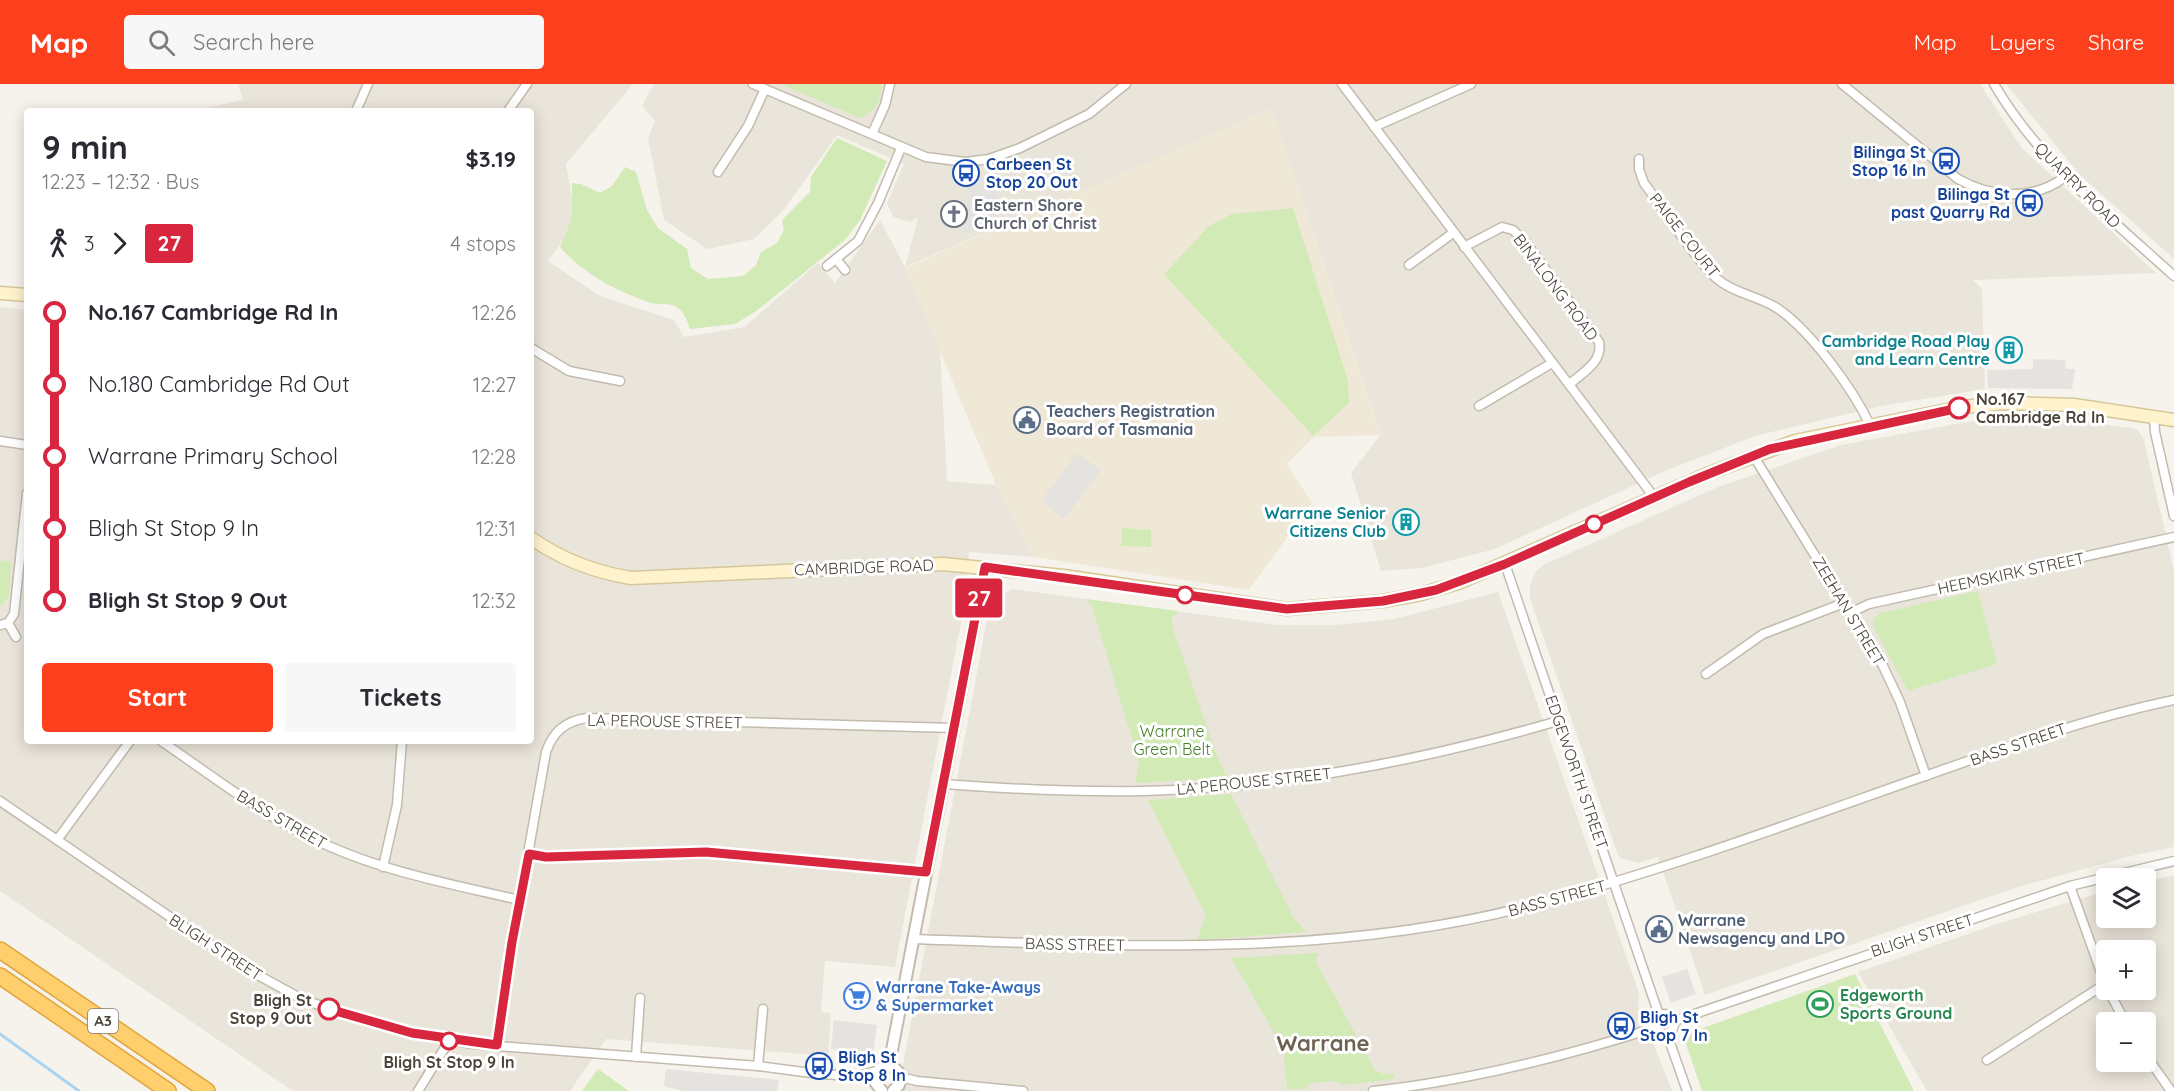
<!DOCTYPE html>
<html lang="en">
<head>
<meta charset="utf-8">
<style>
  body { margin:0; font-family:Quicksand,sans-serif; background:#f7f7f7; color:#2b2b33; height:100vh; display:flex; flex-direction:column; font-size:22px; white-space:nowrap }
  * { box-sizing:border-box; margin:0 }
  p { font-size:20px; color:#7c7c81 }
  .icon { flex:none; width:33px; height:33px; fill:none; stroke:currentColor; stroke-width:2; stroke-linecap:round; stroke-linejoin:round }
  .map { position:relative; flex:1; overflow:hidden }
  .details { position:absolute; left:24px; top:24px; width:510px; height:636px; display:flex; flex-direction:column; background:#fff; border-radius:6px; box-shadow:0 3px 15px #0003 }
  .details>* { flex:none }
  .badge { padding:0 12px; border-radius:4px; font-size:21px; line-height:39px }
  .controls { position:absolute; left:2096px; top:784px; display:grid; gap:12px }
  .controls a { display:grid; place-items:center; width:60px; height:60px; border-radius:6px; background:#fff; box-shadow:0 3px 15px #0003; font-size:30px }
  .map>.badge { position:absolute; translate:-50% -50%; box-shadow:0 0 0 3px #fff }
  .legs { display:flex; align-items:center; gap:9px; height:66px; padding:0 18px; font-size:20px }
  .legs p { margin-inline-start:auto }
  .overview { display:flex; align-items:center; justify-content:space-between; height:102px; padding:0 18px }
  h1 { font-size:33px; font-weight:700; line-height:45px }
  .button { display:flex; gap:12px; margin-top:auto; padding:12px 18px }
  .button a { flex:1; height:69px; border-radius:6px; background:#fc3f1d; color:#fff; font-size:24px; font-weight:700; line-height:69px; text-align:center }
  .button a+a { background:#f7f7f7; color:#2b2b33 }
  ul { padding:0 18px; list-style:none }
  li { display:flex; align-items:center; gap:21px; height:72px; font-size:22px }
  li i { display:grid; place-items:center; width:9px; height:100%; margin:0 8px; background:currentColor }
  li i::after { content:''; width:15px; height:15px; margin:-8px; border:4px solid; border-radius:50%; background:#fff }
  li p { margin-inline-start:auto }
  li:first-child i { background:linear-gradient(#0000 50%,currentColor 0) }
  li:last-child i { background:linear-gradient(currentColor 50%,#0000 0) }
  header { display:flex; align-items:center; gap:36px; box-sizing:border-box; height:84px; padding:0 30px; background:#fc3f1d; color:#fff }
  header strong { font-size:28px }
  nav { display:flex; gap:33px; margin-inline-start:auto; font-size:21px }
  .search { width:420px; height:54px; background:#f7f7f7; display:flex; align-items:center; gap:15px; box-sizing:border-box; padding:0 21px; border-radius:6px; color:#7c7c81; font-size:22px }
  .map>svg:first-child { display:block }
</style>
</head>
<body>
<header>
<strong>Map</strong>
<div class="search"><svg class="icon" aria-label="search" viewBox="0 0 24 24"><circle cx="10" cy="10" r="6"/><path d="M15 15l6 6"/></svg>Search here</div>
<nav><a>Map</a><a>Layers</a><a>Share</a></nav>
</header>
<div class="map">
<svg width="2174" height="1007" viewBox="0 0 2174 1007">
  <rect width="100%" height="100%" fill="#f6f3ec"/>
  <g fill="#eae5da" fill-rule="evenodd">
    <path d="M238,0H633L566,80L576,138L548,177L600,212L674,236L684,253L744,243L818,179L835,199L880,136L905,183L918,134L910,138L893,133L887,119L904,80L837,51L782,128L754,155L707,165L664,136L648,54L655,37L642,22L654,0H1980L2021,63L2156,189L1973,196L1982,205L1985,305L1881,322L1755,352L1665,387L1495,465L1422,484L1381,487L1351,389L1381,350L1272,25L905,183L940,263L947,397L996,401L1034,473L969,468L963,528L895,883L825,877L821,928L831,929L828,972L606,955L570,1007H293L0,807V223L27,226V657H531V27H192L243,16Z"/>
    <path d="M2006,0H2174V175L2080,91Z"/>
    <path d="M2047,333L2131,344L2138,346L2143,353L2174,486V763L2131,772L2018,803L1705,911L1658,773L1638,779L1619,774L1530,514V501L1535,489L1543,481L1718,403L1841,361L1989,334Z"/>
    <path d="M1012,505L1277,541H1335L1394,535L1498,508L1635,897L1639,910L1638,920L1672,1007H898L989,525L999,512Z"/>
    <path d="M2174,791V1007H1927L1858,888L2000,839L2106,807V834H2145V798ZM2106,867H2145V906H2106ZM2106,939H2145V978H2106Z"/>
  </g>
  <path fill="#efe8d6" d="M1272,24L1381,351L1314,353L1287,380L1312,419L1249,506L1034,473L996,401L905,184Z"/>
  <g fill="#d2eab5">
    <path d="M780,0H881C882,15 874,29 860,34Z"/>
    <path d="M837,54L887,77L860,136L845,156L755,228L735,240L690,245C687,236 684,227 675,222C668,219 659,221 651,219C618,208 583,190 560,163L572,135V99L581,100L600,109L612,102L625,83L636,88L647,126L658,144L687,165L691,184L708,195L743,192L756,181L761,168L777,159L784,146L782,136L810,108L811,93Z"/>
    <path d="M1293,124L1348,297L1349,319L1313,352L1164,190L1209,142L1232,130Z"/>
    <path d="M1122,444L1151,446V463L1121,462Z"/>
    <path d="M0,476L11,478L9,512L0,523Z"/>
    <path d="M1978,507L1997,580L1908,607L1873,541V535L1881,529Z"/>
    <path d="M1085,515L1179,527L1172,534V542L1218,675L1228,694L1135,699L1139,678L1092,522Z"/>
    <path d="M1231,710L1293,833L1306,848L1197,856L1206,832L1148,716Z"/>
    <path d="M1318,869L1316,878L1375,986L1383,990H1393L1395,995L1343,1001L1335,997L1312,999L1304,1005H1287L1283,964L1231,874Z"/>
    <path d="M1855,890L1914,1007H1702L1683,951Z"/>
    <path d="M598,985L629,1007H582Z"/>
  </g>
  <g fill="#e5e3e0">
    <path d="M998,92L997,137L963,153L970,96Z"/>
    <path d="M2033,275L2065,276L2066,285H2075L2072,305L1988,304L1987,286L2033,285Z"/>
    <path d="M1077,369L1101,386L1064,435L1041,417Z"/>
    <path d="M1687,885L1696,910L1671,919L1662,893Z"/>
    <path d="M834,936L877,941L873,971L831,965Z"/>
    <path d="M666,985L779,996L777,1007H684L664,1002Z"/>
  </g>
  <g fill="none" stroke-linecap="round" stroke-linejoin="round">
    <path stroke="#a9d4f2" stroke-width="3" d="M0,950L79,1007"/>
    <defs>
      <g id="minor">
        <path d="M753,0L926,73L965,78L989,75L1020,64L1089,30L1126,0"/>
        <path d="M1342,0L1654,413"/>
        <path d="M1842,0L1958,95C1992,114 2033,117 2065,93"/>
        <path d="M1994,0C2039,77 2109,133 2174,192"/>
        <path d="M356,27L368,0"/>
        <path d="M508,27L527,0"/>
        <path d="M1374,43L1471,0"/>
        <path d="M872,50L885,21L890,0"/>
        <path d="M1639,75V85L1644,99C1664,126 1693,172 1716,194C1733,209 1758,212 1777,224C1810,246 1853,305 1870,341"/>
        <path d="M718,88L748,42L765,5"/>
        <path d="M1464,163L1502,143L1513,146L1527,160L1599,258C1603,278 1583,288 1570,300"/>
        <path d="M837,176L845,186"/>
        <path d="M1409,181L1453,149"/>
        <path d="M827,182L858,157L878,119L901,64"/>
        <path d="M531,264L569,287L620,297"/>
        <path d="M1479,322L1552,279"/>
        <path d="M2154,333L2155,348L2174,432"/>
        <path d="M0,357L27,361"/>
        <path d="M1753,371L1883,582L1900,618L1926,692"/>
        <path d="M1505,480L1659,931"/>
        <path d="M1850,529L1869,520L2174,453"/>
        <path d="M8,539L16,553"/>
        <path d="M0,541L8,539L14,530L27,409"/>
        <path d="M1706,590L1763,550L1844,519"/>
        <path d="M161,657C216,694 269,737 331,763C390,789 456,801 519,816"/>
        <path d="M943,700C1010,705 1076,708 1143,707C1283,704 1424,676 1558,637"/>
        <path d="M0,717L245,884L302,915L362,936L412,949L472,960L758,982L819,990L856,992L877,987"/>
        <path d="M57,756L130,657"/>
        <path d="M529,770L546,773L727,769L926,788"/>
        <path d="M383,783L397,721L402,657"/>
        <path d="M2070,802L2106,902"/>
        <path d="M913,855C1118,862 1328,874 1529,822C1663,787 1794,738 1925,692C2007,663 2088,634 2174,616"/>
        <path d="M2108,906L2126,939"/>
        <circle cx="1664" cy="940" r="10"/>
        <path d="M1674,937L2070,802L2174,777"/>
        <path d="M1667,950L1687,1007"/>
        <path d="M497,961L505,900L546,668C553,648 565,637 587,634L954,644"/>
        <path d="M2145,970L2171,1007"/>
        <path d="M636,973L640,914"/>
        <path d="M1987,976L2105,900"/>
        <path d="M758,982L763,925"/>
        <path d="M901,993L917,997L1023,1007"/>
        <path d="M418,1007L449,957"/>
        <path d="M1373,1007C1468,997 1563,973 1654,944"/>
      </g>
      <g id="tertiary">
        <path d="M884,982L892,966L985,483"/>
        <path d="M882,1007L875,998C874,980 894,976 901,993L899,1001L893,1007"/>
      </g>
      <g id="secondary">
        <path d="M0,209L27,211"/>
        <path d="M531,454C562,476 594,488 631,494L943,480L1064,492L1287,525L1383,517L1421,510L1461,498L1707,390L1795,357L1962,323L2006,319L2074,321L2174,336"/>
      </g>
      <g id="motorway">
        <path d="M0,866L207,1007"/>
        <path d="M0,892L168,1007"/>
      </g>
    </defs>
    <use href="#minor" stroke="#c2bbae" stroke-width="11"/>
    <use href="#tertiary" stroke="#c2bbae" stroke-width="14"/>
    <use href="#secondary" stroke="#d6c79b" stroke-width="15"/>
    <use href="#motorway" stroke="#e0a43c" stroke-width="18"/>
    <use href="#minor" stroke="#fff" stroke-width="8"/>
    <use href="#tertiary" stroke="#fff" stroke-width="10"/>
    <use href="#secondary" stroke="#fff3cd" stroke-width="12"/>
    <use href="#motorway" stroke="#ffcf6e" stroke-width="15"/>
  </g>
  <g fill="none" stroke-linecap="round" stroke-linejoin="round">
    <defs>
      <path id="line-1" d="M329,925L412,949L497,961L512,858L529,770L546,773L706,768L926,788L985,483L1287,525L1383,517L1436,506L1505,480L1689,398L1770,365L1959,324"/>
    </defs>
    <use href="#line-1" stroke="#fff" stroke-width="14"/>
    <use href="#line-1" stroke="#d7263d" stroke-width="9"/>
  </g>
  <defs>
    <symbol id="bus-ring" viewBox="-11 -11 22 22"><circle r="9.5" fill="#fff" stroke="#1a4fb4" stroke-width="1.5"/><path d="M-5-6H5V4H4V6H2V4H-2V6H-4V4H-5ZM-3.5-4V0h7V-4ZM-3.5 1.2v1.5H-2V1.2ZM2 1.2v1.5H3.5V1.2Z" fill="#1a4fb4"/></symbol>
    <symbol id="church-ring" viewBox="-11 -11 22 22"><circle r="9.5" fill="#fff" stroke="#6b7280" stroke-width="1.5"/><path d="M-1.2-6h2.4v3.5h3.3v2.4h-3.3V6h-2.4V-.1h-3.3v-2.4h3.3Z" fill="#6b7280"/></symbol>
    <symbol id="building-ring" viewBox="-11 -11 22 22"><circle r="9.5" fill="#fff" stroke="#0f9aa8" stroke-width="1.5"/><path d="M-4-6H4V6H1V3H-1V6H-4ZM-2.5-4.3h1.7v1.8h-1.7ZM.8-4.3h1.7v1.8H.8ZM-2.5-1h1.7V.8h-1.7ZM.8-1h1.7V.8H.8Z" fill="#0f9aa8"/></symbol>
    <symbol id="civic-ring" viewBox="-11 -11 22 22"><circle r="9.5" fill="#fff" stroke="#5c6f8a" stroke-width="1.5"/><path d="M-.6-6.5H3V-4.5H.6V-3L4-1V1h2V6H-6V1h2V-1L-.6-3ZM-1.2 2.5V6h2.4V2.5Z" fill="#5c6f8a"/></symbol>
    <symbol id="supermarket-ring" viewBox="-11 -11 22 22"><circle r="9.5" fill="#fff" stroke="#3f7fe0" stroke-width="1.5"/><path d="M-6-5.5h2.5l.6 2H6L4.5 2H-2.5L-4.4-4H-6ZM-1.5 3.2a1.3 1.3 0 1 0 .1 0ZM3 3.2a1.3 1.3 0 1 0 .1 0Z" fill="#3f7fe0"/></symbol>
    <symbol id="stadium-ring" viewBox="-11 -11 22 22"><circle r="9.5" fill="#fff" stroke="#2e9e5b" stroke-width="1.5"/><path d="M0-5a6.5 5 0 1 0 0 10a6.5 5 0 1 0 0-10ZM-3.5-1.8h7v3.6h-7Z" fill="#2e9e5b"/></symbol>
  </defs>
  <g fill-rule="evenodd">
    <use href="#bus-ring" x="1931" y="62" width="30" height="30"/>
    <use href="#bus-ring" x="951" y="74" width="30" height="30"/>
    <use href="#bus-ring" x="2014" y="104" width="30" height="30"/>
    <use href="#church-ring" x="939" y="115" width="30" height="30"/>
    <use href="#building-ring" x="1994" y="251" width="30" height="30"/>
    <use href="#civic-ring" x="1012" y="321" width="30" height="30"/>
    <use href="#building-ring" x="1391" y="423" width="30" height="30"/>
    <use href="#civic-ring" x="1644" y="830" width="30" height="30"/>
    <use href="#supermarket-ring" x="842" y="897" width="30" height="30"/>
    <use href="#stadium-ring" x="1805" y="905" width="30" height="30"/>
    <use href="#bus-ring" x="1606" y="927" width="30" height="30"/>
    <use href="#bus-ring" x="804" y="967" width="30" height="30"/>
  </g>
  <g fill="#fff" stroke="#d7263d" stroke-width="3">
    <circle cx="1959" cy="324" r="10"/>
    <circle cx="1594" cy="440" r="8"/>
    <circle cx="1185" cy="511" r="8"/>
    <circle cx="329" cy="925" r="10"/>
    <circle cx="449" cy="957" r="8"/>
  </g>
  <g text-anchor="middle" stroke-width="6" stroke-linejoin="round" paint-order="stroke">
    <rect fill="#fff" stroke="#817c74" stroke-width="1.5" x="88" y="925" width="30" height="24" rx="4.5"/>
    <g font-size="15" font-weight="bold" fill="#4b4439">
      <text x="103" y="942">A3</text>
    </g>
    <g font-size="16" font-weight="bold" fill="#164399" stroke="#fff" text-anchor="start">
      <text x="1926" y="74" text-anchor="end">Bilinga St<tspan x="1926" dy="18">Stop 16 In</tspan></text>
      <text x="986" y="86">Carbeen St<tspan x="986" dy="18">Stop 20 Out</tspan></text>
      <text x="2010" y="116" text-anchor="end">Bilinga St<tspan x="2010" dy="18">past Quarry Rd</tspan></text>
      <text x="1640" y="939">Bligh St<tspan x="1640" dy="18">Stop 7 In</tspan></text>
      <text x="838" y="979">Bligh St<tspan x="838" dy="18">Stop 8 In</tspan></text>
    </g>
    <g font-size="16" fill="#4b4439" stroke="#fff">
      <text transform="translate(2078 101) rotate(45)" y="6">QUARRY ROAD</text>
      <text transform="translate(1685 151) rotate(52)" y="6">PAIGE COURT</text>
      <text transform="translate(1556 203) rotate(53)" y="6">BINALONG ROAD</text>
      <text transform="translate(864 483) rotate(-2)" y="6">CAMBRIDGE ROAD</text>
      <text transform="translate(2011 489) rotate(-12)" y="6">HEEMSKIRK STREET</text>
      <text transform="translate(1849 527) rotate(59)" y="6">ZEEHAN STREET</text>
      <text transform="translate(665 637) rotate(1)" y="6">LA PEROUSE STREET</text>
      <text transform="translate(2018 660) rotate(-19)" y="6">BASS STREET</text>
      <text transform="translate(1577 688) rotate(71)" y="6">EDGEWORTH STREET</text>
      <text transform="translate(1254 697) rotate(-6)" y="6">LA PEROUSE STREET</text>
      <text transform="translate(282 735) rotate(30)" y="6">BASS STREET</text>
      <text transform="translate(1557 814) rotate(-15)" y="6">BASS STREET</text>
      <text transform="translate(1922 851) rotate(-18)" y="6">BLIGH STREET</text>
      <text transform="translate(1075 860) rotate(1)" y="6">BASS STREET</text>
      <text transform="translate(216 863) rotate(33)" y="6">BLIGH STREET</text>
    </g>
    <g font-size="16" font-weight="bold" fill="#5b616d" stroke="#fff" text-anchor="start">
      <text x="974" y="127">Eastern Shore<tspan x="974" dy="18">Church of Christ</tspan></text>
    </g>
    <g font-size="16" font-weight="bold" fill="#0d838f" stroke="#fff" text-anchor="end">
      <text x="1990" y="263">Cambridge Road Play<tspan x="1990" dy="18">and Learn Centre</tspan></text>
      <text x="1386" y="435">Warrane Senior<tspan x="1386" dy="18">Citizens Club</tspan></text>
    </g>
    <g font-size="16" font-weight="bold" fill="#4b4439" stroke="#fff" text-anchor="start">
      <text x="1976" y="321">No.167<tspan x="1976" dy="18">Cambridge Rd In</tspan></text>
      <text x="312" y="922" text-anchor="end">Bligh St<tspan x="312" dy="18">Stop 9 Out</tspan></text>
      <text x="449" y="984" text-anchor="middle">Bligh St Stop 9 In</text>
    </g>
    <g font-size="16" font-weight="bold" fill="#4e5e75" stroke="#fff" text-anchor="start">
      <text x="1046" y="333">Teachers Registration<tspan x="1046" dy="18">Board of Tasmania</tspan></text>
      <text x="1678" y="842">Warrane<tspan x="1678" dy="18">Newsagency and LPO</tspan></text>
    </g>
    <g font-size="16" fill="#4a7f2a" stroke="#fff">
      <text x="1172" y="653">Warrane<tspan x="1172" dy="18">Green Belt</tspan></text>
    </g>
    <g font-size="16" font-weight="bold" fill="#366cbe" stroke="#fff" text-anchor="start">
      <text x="876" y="909">Warrane Take-Aways<tspan x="876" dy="18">&amp; Supermarket</tspan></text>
    </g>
    <g font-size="16" font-weight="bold" fill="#27864d" stroke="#fff" text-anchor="start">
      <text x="1840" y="917">Edgeworth<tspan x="1840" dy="18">Sports Ground</tspan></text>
    </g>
    <g font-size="22" font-weight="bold" fill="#6e6250" stroke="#fff">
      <text x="1323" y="967">Warrane</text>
    </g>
  </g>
</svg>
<div class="controls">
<a><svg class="icon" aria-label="layers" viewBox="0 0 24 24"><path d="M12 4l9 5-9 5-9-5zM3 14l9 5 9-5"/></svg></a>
<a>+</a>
<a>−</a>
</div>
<b class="badge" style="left:979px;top:514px;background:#d7263d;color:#fff">27</b>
<section class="details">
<div class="overview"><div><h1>9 min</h1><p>12:23 – 12:32 · Bus</p></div><b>$3.19</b></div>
<div class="legs"><svg class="icon" aria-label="walk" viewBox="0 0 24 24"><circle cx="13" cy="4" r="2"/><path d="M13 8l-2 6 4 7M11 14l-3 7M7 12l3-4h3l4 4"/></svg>3<svg class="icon" aria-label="forward" viewBox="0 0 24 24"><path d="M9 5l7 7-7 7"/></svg><b class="badge" style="background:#d7263d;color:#fff">27</b><p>4 stops</p></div>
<ul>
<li><i style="color:#d7263d"></i><b>No.167 Cambridge Rd In</b><p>12:26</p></li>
<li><i style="color:#d7263d"></i><span>No.180 Cambridge Rd Out</span><p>12:27</p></li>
<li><i style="color:#d7263d"></i><span>Warrane Primary School</span><p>12:28</p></li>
<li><i style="color:#d7263d"></i><span>Bligh St Stop 9 In</span><p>12:31</p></li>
<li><i style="color:#d7263d"></i><b>Bligh St Stop 9 Out</b><p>12:32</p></li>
</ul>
<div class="button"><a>Start</a><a>Tickets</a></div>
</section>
</div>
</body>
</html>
